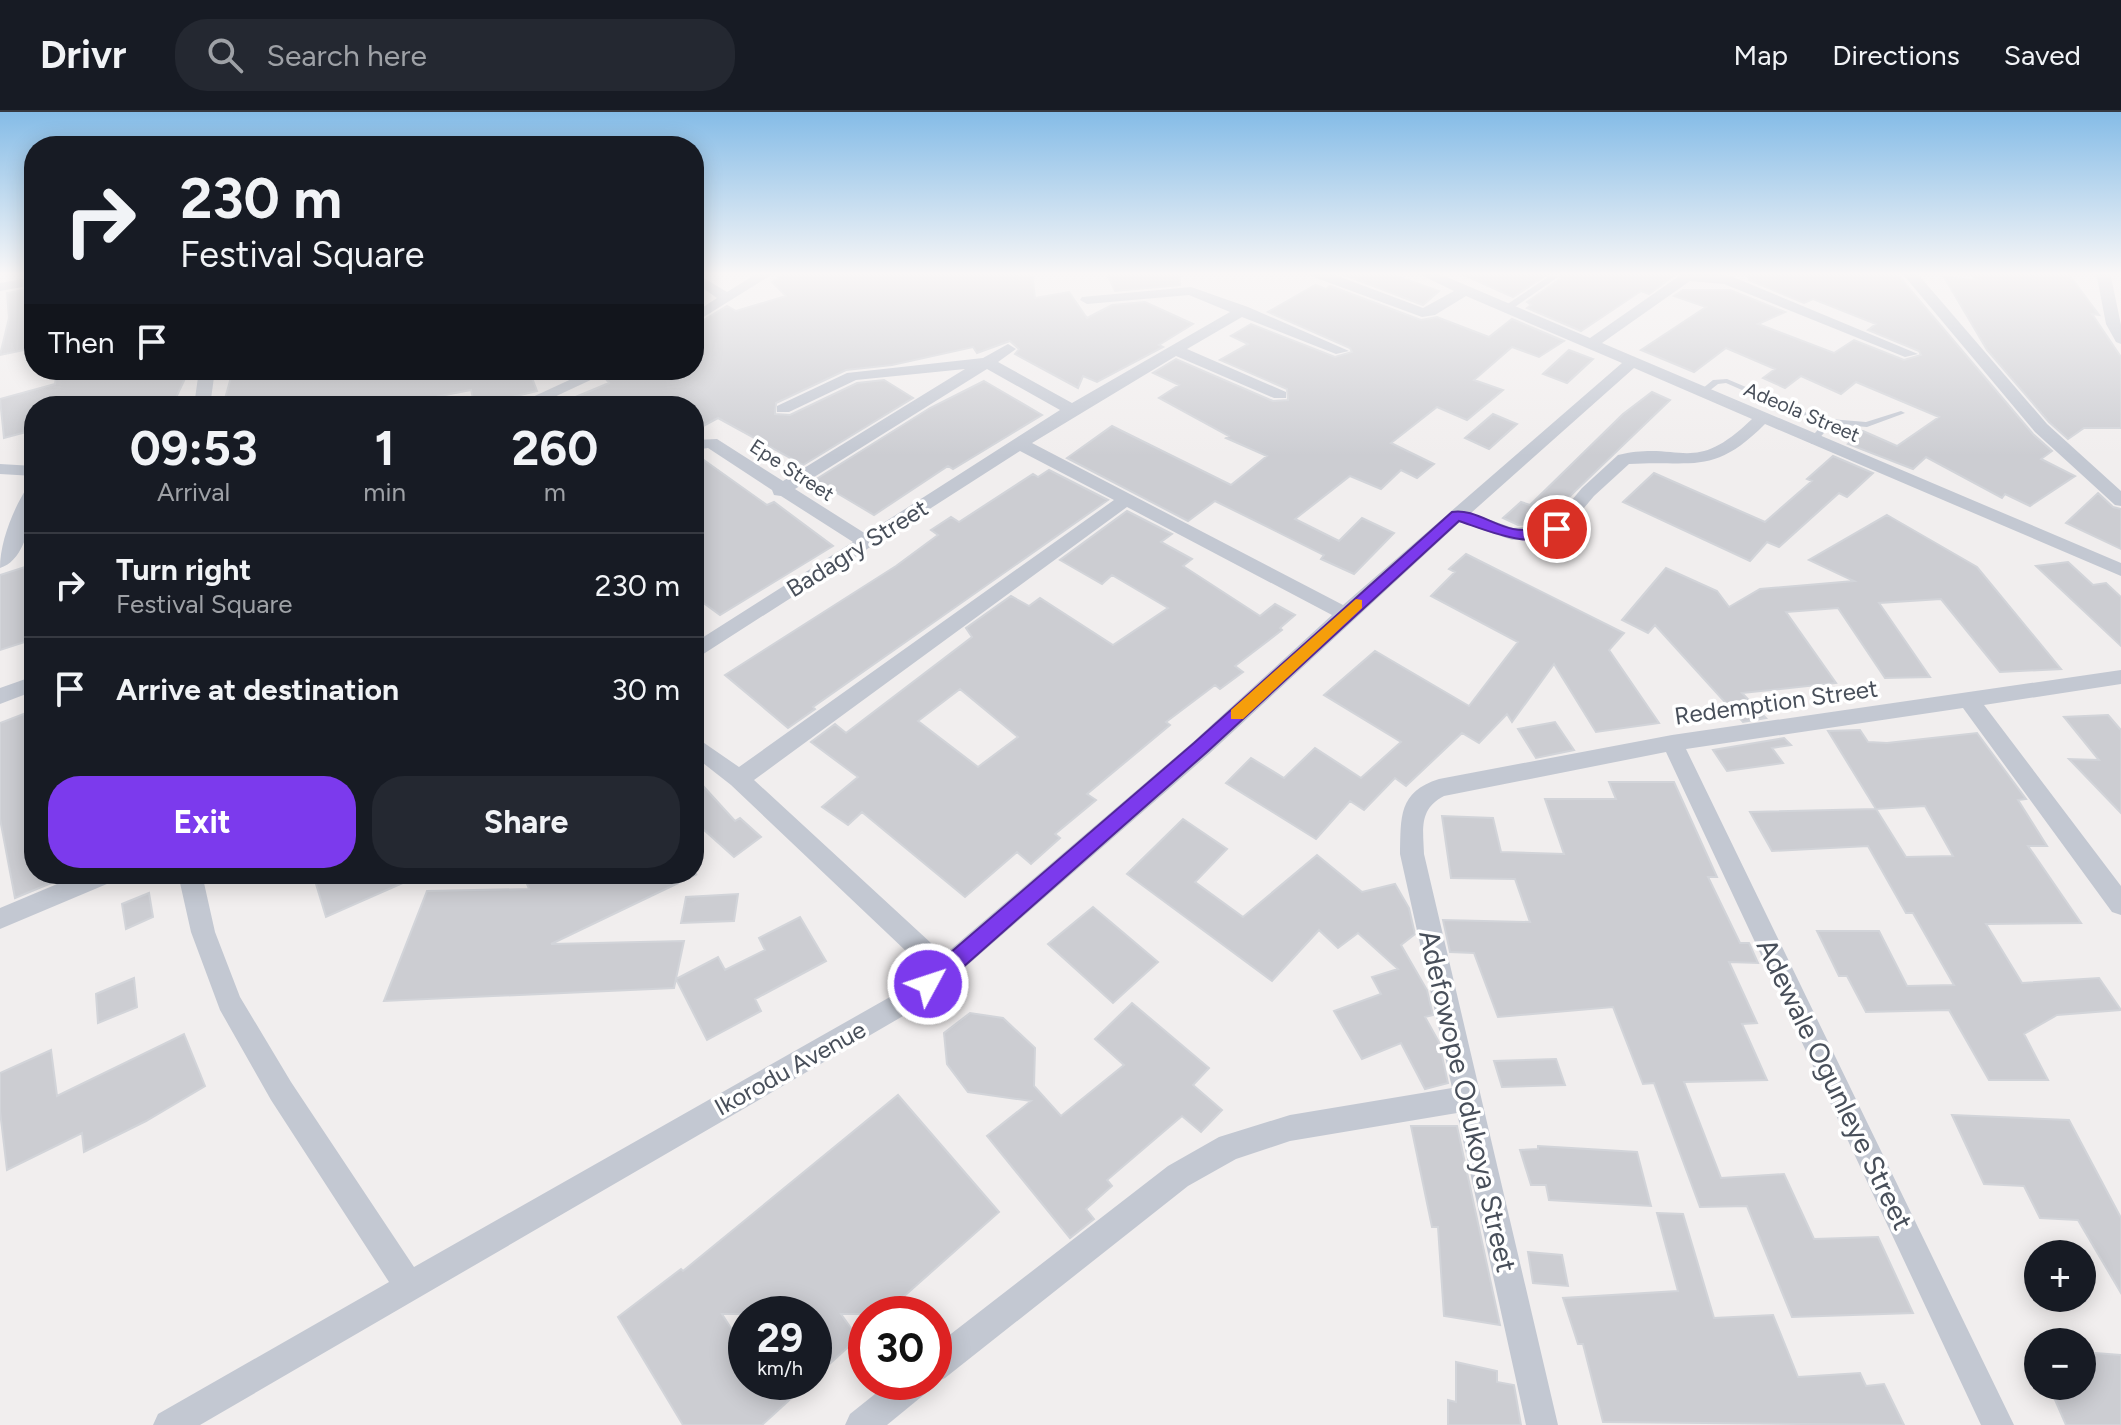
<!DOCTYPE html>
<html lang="en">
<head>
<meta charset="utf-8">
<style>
	body { margin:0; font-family:Figtree,sans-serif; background:#242831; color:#f1f3f6; height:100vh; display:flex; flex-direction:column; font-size:30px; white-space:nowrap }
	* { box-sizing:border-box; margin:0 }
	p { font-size:26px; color:#9ea1a6 }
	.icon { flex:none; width:44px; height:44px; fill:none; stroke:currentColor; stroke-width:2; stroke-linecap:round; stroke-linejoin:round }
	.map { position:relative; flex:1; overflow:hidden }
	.sheet { position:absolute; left:24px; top:284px; width:680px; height:488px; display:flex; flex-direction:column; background:#171b24; border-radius:32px; box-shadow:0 4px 20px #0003 }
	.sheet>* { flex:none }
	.banner { position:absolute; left:24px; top:24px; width:680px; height:244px; border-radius:32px; box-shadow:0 4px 20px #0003; background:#171b24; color:#f1f3f6; overflow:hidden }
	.controls { position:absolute; left:2024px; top:1128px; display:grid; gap:16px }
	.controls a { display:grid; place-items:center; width:72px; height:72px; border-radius:50%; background:#171b24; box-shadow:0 4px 20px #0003; font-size:40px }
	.speed { position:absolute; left:728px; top:1184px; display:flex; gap:16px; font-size:40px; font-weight:700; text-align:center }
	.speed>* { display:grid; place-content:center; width:104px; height:104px; border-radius:50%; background:#171b24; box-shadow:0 4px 20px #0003; line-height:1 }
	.speed small { font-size:20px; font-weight:400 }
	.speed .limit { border:12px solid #d22; background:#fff; color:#111 }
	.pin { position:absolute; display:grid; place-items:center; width:68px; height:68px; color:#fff; margin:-34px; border:4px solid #fff; border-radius:50%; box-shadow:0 2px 8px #0007 }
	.me { position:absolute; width:88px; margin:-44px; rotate:50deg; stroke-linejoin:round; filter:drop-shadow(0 0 6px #0008) }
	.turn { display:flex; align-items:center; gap:28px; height:168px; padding:0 24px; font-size:36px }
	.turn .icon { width:104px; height:104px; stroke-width:2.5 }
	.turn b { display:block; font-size:56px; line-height:68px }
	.then { display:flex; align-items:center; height:76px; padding:0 24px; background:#0003; gap:16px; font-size:30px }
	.eta { display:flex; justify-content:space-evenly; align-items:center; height:136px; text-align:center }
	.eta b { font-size:48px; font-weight:700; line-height:56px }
	.action { display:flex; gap:16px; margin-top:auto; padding:16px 24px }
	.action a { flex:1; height:92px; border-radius:32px; background:#7c3aed; color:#fff; font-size:32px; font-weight:700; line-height:92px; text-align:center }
	.action a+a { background:#242831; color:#f1f3f6 }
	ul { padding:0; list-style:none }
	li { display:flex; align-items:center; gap:24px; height:104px; padding:0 24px; border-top:2px solid #363941 }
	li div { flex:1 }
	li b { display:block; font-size:30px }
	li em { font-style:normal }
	header { display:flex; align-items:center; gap:48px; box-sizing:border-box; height:112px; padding:0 40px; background:#171b24; border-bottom:2px solid #363941 }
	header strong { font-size:38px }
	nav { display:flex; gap:44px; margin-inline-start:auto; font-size:28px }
	.search { width:560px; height:72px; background:#242831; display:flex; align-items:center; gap:20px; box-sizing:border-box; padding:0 28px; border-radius:32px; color:#9ea1a6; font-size:30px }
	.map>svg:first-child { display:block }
</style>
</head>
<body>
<header>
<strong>Drivr</strong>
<div class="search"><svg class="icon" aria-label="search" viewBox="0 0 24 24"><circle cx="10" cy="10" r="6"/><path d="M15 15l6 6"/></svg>Search here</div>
<nav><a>Map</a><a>Directions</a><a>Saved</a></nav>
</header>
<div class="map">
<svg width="2121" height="1313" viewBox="0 0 2121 1313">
	<rect width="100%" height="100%" fill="#f1eeee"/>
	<path fill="#cccdd2" stroke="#d2d4d9" stroke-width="2" fill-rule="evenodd" d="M788,160H1032L1035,186L1069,180L1087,206L1112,193L1145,190L1193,212L1159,233L1163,235L1097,270L1083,264L1078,276L1015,242L1019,237L1010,229L977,241L973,235L892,253L846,258L776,291L775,302L790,303L857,271L884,268L913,286L803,353L718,306L694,319V294H554L609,271L605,266L627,258H694V214L727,194L736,199L786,184L772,170Z
		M1106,160H1180V173L1115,179Z
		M1348,160H1385L1439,179L1423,193L1344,163Z
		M1457,160H1551L1513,185Z
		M1552,160H1679L1649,182L1641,179L1581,219L1527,196L1531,193L1527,190L1560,167L1561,163Z
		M1747,160L1897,162L2033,322L2052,339L2041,347L2075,364L2030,394L2005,382L2002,386L1926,345L1913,357L1848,332L1863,319L1897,334L1939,305L1856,270L1841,282L1801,264L1785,276L1763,266L1775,257L1726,236L1694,260L1641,238L1706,195L1674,184L1683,178H1730L1785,200L1758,212L1834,241L1854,228L1904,248L1921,243L1919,239L1868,218L1876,212L1813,187L1804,191L1749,168Z
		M1970,160H2067L2099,203L2092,202L2121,245V316H2084L2068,327L2049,310L1987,238L1944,165L1975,168Z
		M1315,173L1326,177L1330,174L1421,208L1437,205L1489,225L1512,207L1564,229L1539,245L1512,235L1474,268L1503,278L1467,308L1437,295L1391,331L1434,352L1417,366L1401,358L1381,377L1350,364L1295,407L1339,429L1362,406L1394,421L1354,462L1321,447L1324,443L1215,389L1188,409L1067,346L1112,314L1231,373L1267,344L1226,326L1229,324L1159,286L1179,273L1153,261L1176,247L1273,289L1288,288L1287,277L1220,248L1248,232L1231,224L1251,212L1335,245L1352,240L1350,236L1268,200Z
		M29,177L34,200V236L0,243L9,206L7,181Z
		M1569,238L1593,247L1567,271L1543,262Z
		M57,258H189L173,292L34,294V318L4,326L0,287L55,272Z
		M233,258H263L261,267L360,258H529L537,279L475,294L471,278L424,287L423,294H223Z
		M984,269L1042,303L953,357L948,354L874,403L815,368L930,296Z
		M1652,280L1670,288L1542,411L1518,413L1503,406L1521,390L1530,393L1623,302Z
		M1493,302L1517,312L1489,337L1465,326Z
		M694,341L767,393L774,390L833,434L720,503L694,484Z
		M1833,344L1873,361L1847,385L1839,381L1779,435L1767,430L1750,449L1623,390L1654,361L1765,410L1812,369L1807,367Z
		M1049,358L1108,388L813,595L815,597L788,616L725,563L896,454L938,423L931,418L951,405L959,410L1033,362L1038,365Z
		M2098,381L2113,395L2121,397V437L2066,411Z
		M1127,399L1172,422L1161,430L1192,447L1183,454L1260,504L1275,492L1295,503L1280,516L1282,518L1235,554L1243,560L1220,577L1215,573L1166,610L1170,613L1087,682L1096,688L1055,722L1060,726L1031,752L1017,740L965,785L862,700L848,713L822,695L858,665L811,630L835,612L846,621L972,525L966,516L1011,484L1029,494L1040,486L1113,533L1168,496L1112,463L1102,472L1060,448ZM960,577L1018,625L978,655L918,609Z
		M1887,403L1977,455L2061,557L2000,560L1941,487L1879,491L1930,565L1885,566L1838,496L1786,500L1836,571L1742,581L1766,606L1743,610L1655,513L1648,521L1622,508L1666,456L1717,479L1729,495L1760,477L1854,469L1809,448Z
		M1466,442L1624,521L1609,538L1659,611L1596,620L1554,552L1512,610L1507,602L1479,631L1462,621L1406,674L1395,666L1364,698L1350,689L1316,727L1226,671L1251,646L1284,666L1315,636L1361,666L1401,630L1324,583L1375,539L1469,594L1518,530L1431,484L1455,460L1449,457Z
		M2068,450L2093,473L2106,471L2121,485V534L2036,454Z
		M34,452V527L0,538V463Z
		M34,598V762H73L15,786L0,707V611Z
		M2108,603L2121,618V701L2069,647L2099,648L2064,605Z
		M1555,610L1574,638L1536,646L1518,617Z
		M1860,618L1868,630L1887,631L1977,621L2026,687L2018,688L2047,734H2028L2081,811L1986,812L2022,871L2099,866L2121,898L2057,903L2024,922L2048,968H1989L1949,898L1866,900L1847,864H1839L1817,819H1879L1907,874L1954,873L1913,801H1906L1868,734L1772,739L1750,700L1876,697L1906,745L1953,744L1925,694L1876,697L1828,619Z
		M1784,626L1791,633L1772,636L1783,651L1727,659L1713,638Z
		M694,664L735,709L740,706L761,725L734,745L694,709Z
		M1609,670H1674L1717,765H1708L1740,831H1749L1758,851L1729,850L1757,911L1742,912L1767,968L1684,970L1721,1066L1784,1062L1814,1127L1878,1125L1913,1201L1792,1205L1747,1094L1700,1095L1654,971L1643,972L1613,895L1498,905L1474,841L1450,840L1443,808L1530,810L1515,767L1451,766L1442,704L1493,706L1501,740L1564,742L1545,687H1616Z
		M1183,707L1227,737L1195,770L1243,805L1317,743L1362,780L1395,772L1409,796L1415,822L1401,833L1427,878L1433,903L1425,905L1439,930L1448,971L1425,977L1401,931L1362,947L1334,899L1381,882L1372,865L1398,857L1358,821L1338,836L1319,818L1272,869L1127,762Z
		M313,762H423L326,805Z
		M523,762H697L551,832L684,829L674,876L384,889L427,779L529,777Z
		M149,781L153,805L126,817L122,792Z
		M738,782L734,809L681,811L686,785Z
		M1093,795L1158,850L1113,891L1048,832Z
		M800,805L826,849L755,887L761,899L707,928L676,867L718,845L725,858L765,838L759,826Z
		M134,866L137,895L98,911L96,882Z
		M1132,891L1209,956L1193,973L1222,998L1201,1020L1182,1004L1107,1068L1112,1074L1086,1097L1094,1107L1070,1126L987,1024L1031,989L968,980L947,952L944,921L970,901L1003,906L1035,936L1034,974L1061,1004L1124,953L1095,927Z
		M184,922L205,974L146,1009L84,1040L82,1021L7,1058L0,999V961L51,938L57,984Z
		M1556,947L1565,973L1502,975L1494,949Z
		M898,983L999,1100L884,1202H841L858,1226L814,1266V1202H722L746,1240V1270H809L762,1313H683L618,1205L681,1157L683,1159Z
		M1952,1003L2069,1008L2121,1106V1181L2078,1108L2040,1106L2024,1074L1984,1072Z
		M1411,1014H1457L1500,1213L1444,1204L1438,1115H1432Z
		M1538,1034L1637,1040L1651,1094L1549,1088L1546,1073H1531L1520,1038L1538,1037Z
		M1657,1101L1683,1102L1714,1206L1773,1203L1798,1265L1860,1261L1866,1274L1884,1272L1904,1313L1603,1310L1583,1232H1578L1563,1186L1678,1179Z
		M1528,1140L1562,1143L1568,1174L1533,1171Z
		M2082,1240L2121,1243V1313H2066L2049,1274H2082Z
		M1456,1250L1497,1259V1270L1514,1273L1521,1313H1448V1288L1456,1290Z"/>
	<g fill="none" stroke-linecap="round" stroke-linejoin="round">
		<path fill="#c3c8d2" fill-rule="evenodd" d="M1551,163L1558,165L1509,199H1503V195Z
			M1727,267L1826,309L1830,307L1866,310L1901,299L1905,301L1867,315L1832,312L1815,331L1812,332L1808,329L1822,313L1726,271L1718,272L1704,283L1697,281L1713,268Z"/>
		<path fill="#c3c8d2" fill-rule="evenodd" d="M694,160L727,180L759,160H776L694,211V201L717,186L694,170Z
			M1309,160H1327L1423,196L1454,179L1415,160H1435L1590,226L1682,162L1710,160L1733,165L1918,242L1905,245L1724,172L1690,169L1602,231L2121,451V464L1765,312C1713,364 1694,348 1629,352L1594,384L1563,421L1536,428H1512L1460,410L1209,642L922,893L200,1313H153L158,1302L389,1170L271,988L220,898L191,820L178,762H202L215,820L240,885L291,970L414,1155L904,877L926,858L731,673L694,644V624L739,655L1114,388L1020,339L694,548V531L853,430L781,384L774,383L772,378L708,336L694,338V328L717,327L783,369L965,257L856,268L789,300H777V294L847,261L983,246L1008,232L1016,237L998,250L1072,291L1230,200L1189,183L1087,192L1080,188L1082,185L1191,175L1248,195L1349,239L1336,242L1242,205L1187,237L1286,280V286H1274L1176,244L1032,331L1343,493L1622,251L1466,184L1435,203L1422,205L1311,164ZM1634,256L1752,307C1692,365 1682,328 1618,343L1582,376L1551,413L1513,416L1471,401ZM987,257L1060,298L866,422L795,377ZM1127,395L1332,503L1193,630L944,843L754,668Z
			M1901,160H1916L2047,312L2121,379V394L2115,393L2035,320Z
			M2096,160H2110L2121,213V232L2116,230L2106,212Z
			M34,165V173L0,179V171Z
			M199,258H215L210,294H194Z
			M591,258H612L535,294H513Z
			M0,352L34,354V364L0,362Z
			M34,373C34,397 28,448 0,456C0,430 13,397 28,374Z
			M2121,558V572L1984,593L2121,774V803L2112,800L1963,596L1686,637L2014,1313H1981L1666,640L1444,684C1419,697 1423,716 1424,742L1558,1313H1526L1457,1001L1290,1029L1236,1047L1188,1074L945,1266L934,1271L932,1270L934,1235L1168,1054L1219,1025L1290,1003L1452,976L1400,742C1401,705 1398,680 1439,667L1672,623Z
			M34,564V579L0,592V576Z
			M81,762H118L114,769L0,817V796Z
			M890,1270H931L926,1281L887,1313H845L850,1302Z"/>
	</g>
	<linearGradient id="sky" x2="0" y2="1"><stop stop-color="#85bce7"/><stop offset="0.47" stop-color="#f9f7f7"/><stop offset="1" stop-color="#f9f7f7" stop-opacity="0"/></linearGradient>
	<rect width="2121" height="344" fill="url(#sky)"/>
	<path fill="#7c3aed" stroke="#51269a" stroke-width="2" d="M1452,400C1471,396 1493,413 1513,417C1528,420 1542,416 1557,412L1564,417C1536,441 1489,419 1459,409L1207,640L936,879H921L918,872L921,866L1194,631Z"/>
	<path fill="#f59e0b" d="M1356,487L1362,488V496L1243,607H1231V598Z"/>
	<g text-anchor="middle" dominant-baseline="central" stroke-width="7" stroke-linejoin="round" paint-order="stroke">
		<g font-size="20" fill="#484f5a" stroke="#fff">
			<text transform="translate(1802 300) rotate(23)">Adeola Street</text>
			<text transform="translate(792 358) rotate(33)">Epe Street</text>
		</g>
		<g font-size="24" fill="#484f5a" stroke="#fff">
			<text transform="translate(857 436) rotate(-32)">Badagry Street</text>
			<text transform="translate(1776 590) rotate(-8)">Redemption Street</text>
			<text transform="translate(790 956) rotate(-29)">Ikorodu Avenue</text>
		</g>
		<g font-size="28" fill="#484f5a" stroke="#fff">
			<text transform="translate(1835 972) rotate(64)">Adewale Ogunleye Street</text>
			<text transform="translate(1468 989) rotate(77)">Adefowope Odukoya Street</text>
		</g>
	</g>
</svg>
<div class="controls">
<a>+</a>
<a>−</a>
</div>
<div class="speed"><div>29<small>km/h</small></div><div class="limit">30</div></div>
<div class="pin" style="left:1557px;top:417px;background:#d93025"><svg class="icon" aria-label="arrive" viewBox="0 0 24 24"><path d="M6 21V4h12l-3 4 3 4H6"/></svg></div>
<svg class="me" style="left:928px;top:872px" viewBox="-20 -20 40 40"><circle r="17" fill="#7c3aed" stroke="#fff" stroke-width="3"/><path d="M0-11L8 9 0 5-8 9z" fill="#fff"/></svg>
<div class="banner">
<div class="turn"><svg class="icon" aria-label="right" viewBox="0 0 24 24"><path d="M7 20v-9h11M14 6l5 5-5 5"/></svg><div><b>230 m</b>Festival Square</div></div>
<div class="then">Then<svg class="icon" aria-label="arrive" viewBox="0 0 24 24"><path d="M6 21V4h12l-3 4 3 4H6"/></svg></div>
</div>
<section class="sheet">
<div class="eta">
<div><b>09:53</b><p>Arrival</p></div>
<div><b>1</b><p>min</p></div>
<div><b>260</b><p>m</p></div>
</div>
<ul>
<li><svg class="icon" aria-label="right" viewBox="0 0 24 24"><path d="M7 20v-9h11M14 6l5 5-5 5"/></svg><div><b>Turn right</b><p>Festival Square</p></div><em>230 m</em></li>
<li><svg class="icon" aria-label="arrive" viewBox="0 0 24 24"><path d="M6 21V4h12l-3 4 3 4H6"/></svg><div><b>Arrive at destination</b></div><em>30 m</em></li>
</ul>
<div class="action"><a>Exit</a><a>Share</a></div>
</section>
</div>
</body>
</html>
